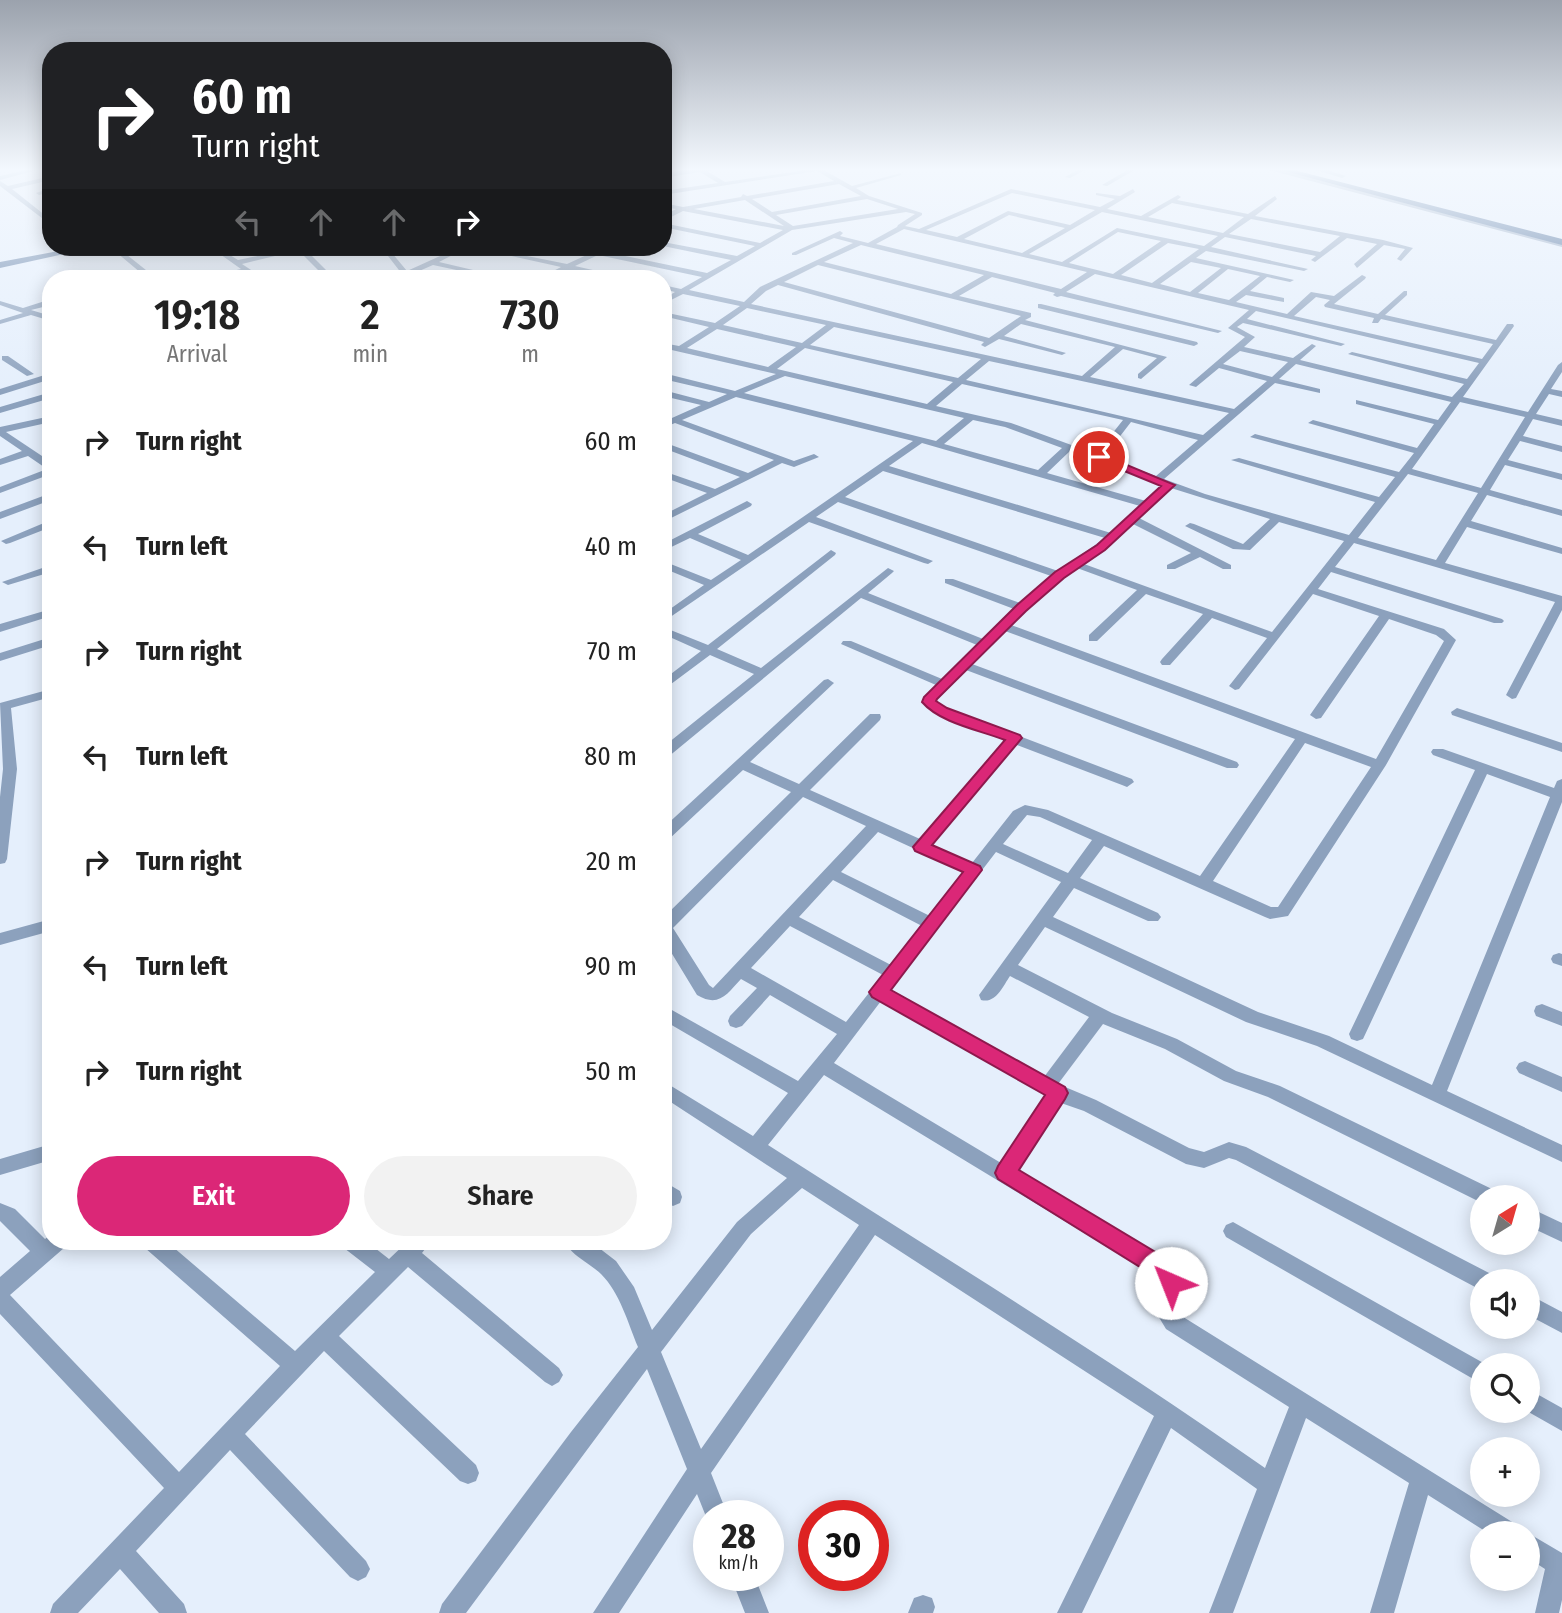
<!DOCTYPE html>
<html lang="en">
<head>
<meta charset="utf-8">
<style>
	body { margin:0; font-family:"Fira Sans Condensed",sans-serif; background:#f2f2f2; color:#222; height:100vh; display:flex; flex-direction:column; font-size:26px; white-space:nowrap }
	* { box-sizing:border-box; margin:0 }
	p { font-size:23px; color:#767676 }
	.icon { flex:none; width:38px; height:38px; fill:none; stroke:currentColor; stroke-width:2; stroke-linecap:round; stroke-linejoin:round }
	.map { position:relative; flex:1; overflow:hidden }
	.drawer { position:absolute; left:42px; top:270px; width:630px; height:980px; display:flex; flex-direction:column; background:#fff; border-radius:28px; box-shadow:0 4px 18px #0003 }
	.drawer>* { flex:none }
	.guide { position:absolute; left:42px; top:42px; width:630px; height:214px; border-radius:28px; box-shadow:0 4px 18px #0003; background:#202124; color:#fff; overflow:hidden }
	.needle { width:46px; rotate:37deg }
	.buttons { position:absolute; left:1470px; top:1185px; display:grid; gap:14px }
	.buttons a { display:grid; place-items:center; width:70px; height:70px; border-radius:50%; background:#fff; box-shadow:0 4px 18px #0003; font-size:35px }
	.speed { position:absolute; left:693px; top:1500px; display:flex; gap:14px; font-size:35px; font-weight:700; text-align:center }
	.speed>* { display:grid; place-content:center; width:91px; height:91px; border-radius:50%; background:#fff; box-shadow:0 4px 18px #0003; line-height:1 }
	.speed small { font-size:18px; font-weight:400 }
	.speed .limit { border:10px solid #d22; background:#fff; color:#111 }
	.pin { position:absolute; display:grid; place-items:center; width:60px; height:60px; color:#fff; margin:-30px; border:4px solid #fff; border-radius:50%; box-shadow:0 2px 7px #0007 }
	.me { position:absolute; width:77px; margin:-38px; rotate:316deg; stroke-linejoin:round; filter:drop-shadow(0 0 5px #0008) }
	.turn { display:flex; align-items:center; gap:24px; height:147px; padding:0 35px; font-size:32px }
	.turn .icon { width:91px; height:91px; stroke-width:2.5 }
	.turn b { display:block; font-size:49px; line-height:60px }
	.lanes { display:flex; align-items:center; height:66px; padding:0 35px; background:#0003; justify-content:center; gap:35px; direction:ltr }
	.lanes .off { opacity:.35 }
	.eta { display:flex; justify-content:space-evenly; align-items:center; height:119px; text-align:center }
	.eta b { font-size:42px; font-weight:600; line-height:49px }
	.action { display:flex; gap:14px; margin-top:auto; padding:14px 35px }
	.action a { flex:1; height:80px; border-radius:42px; background:#db2777; color:#fff; font-size:28px; font-weight:600; line-height:80px; text-align:center }
	.action a+a { background:#f2f2f2; color:#222 }
	ul { padding:0; list-style:none }
	li { display:flex; align-items:center; gap:21px; height:105px; padding:0 35px }
	li div { flex:1 }
	li b { display:block; font-size:26px }
	li em { font-style:normal }
	.map>svg:first-child { display:block }
</style>
</head>
<body>
<div class="map">
<svg width="1562" height="1613" viewBox="0 0 1562 1613">
	<rect width="100%" height="100%" fill="#e5effc"/>
	<g fill="none" stroke-linecap="round" stroke-linejoin="round">
		<path fill="#8ca1bd" fill-rule="evenodd" d="M35,168H45L0,180V176Z
			M694,168H719L707,171L725,182L820,168L852,186L901,173V175L856,188L869,196L922,213V215L905,226L919,229L1011,189L1100,207L1115,199L1096,195V193L1120,196L1133,189L1135,192L1107,209L1141,216L1178,195L1181,197L1177,200L1248,214L1275,196L1277,199L1255,216L1383,240L1413,248L1401,261L1397,259L1405,249L1384,245L1357,268L1354,264L1377,244L1347,238L1315,262L1311,260L1316,256L1225,237L1211,247L1308,269L1304,271L1206,251L1196,258L1294,280L1290,282L1267,277L1250,291L1284,298V302L1246,295L1236,302L1287,314L1311,292L1334,296L1362,275L1366,277L1365,279L1334,304L1378,314L1404,291H1407V295L1385,315L1496,340L1507,324H1513L1514,326L1463,397L1528,412L1558,365L1562,362V372L1551,389L1562,391V397L1549,394L1536,414L1562,420V426L1533,419L1523,436L1562,446V452L1520,441L1508,460L1562,474V480L1505,465L1490,490L1562,510V516L1487,495L1471,521L1562,548V554L1467,527L1445,563L1562,596V610L1516,698L1512,699L1506,695L1555,602L1354,543L1335,567L1502,619L1504,621L1502,623H1494L1331,572L1318,589L1444,629L1456,640L1386,765L1288,916L1270,919L1265,917L1104,846L1080,878L1158,913L1161,917L1158,921H1148L1074,888L1053,917L1258,1012L1329,1036L1432,1085L1550,797L1487,774L1363,1039L1357,1041L1351,1039L1349,1034L1475,770L1433,755L1431,752L1433,749H1443L1554,788L1557,781L1562,779V802L1447,1091L1562,1145V1162L1317,1046L1246,1022L1045,927L1018,965L1112,1013L1177,1039L1236,1071L1280,1086L1496,1191L1498,1197H1482V1203L1268,1097L1224,1081L1165,1049L1103,1024L1058,1084L1096,1100L1189,1148L1204,1152L1229,1142L1246,1147L1491,1274L1494,1281H1482V1290L1477,1288L1236,1160L1229,1158L1204,1168L1186,1164L1084,1111L1061,1103L1016,1172L1171,1263L1181,1283L1175,1307L1180,1315L1517,1525L1521,1533H1488L1428,1495L1394,1613H1370L1409,1483L1306,1418L1233,1613H1209L1257,1489L1171,1428L1082,1613H1057L1154,1416L875,1235L711,1473L728,1516H709V1524L697,1494L619,1613H593L687,1469L647,1369L466,1613H439L442,1604L571,1432L638,1347C628,1323 620,1293 601,1274C590,1263 571,1256 565,1241H590L616,1261L634,1287L652,1330L737,1222L787,1178L663,1097V1081L753,1136L788,1093L663,1020V1005L798,1081L837,1034L770,995L742,1026L736,1028L730,1026L728,1021L730,1016L757,988L741,979C727,994 719,1008 697,995L663,939V918L791,792L743,770L668,840L663,841V828L824,680L828,679L834,683L750,762L799,784L870,714H880L881,717L880,720L810,790L920,839L1006,740C981,731 940,721 923,702L936,685L841,644L843,641H851L942,679L977,645L861,598L668,757L663,758V747L754,674L710,655L663,690V680L701,651L663,634V627L708,645L831,550L836,553L835,555L717,649L761,668L888,568L894,571L892,573L868,593L983,639L1014,609L945,583V579H953L1020,603L1051,576L838,502L816,517L933,561L928,564L924,563L809,522L663,622V614L704,585L663,568V561L711,580L741,560L690,538L663,551V544L747,501L752,504L751,506L698,534L748,555L913,441L736,397L682,420L794,461L814,454L819,457L794,467L782,463L663,522V515L707,493L663,477V471L715,489L740,477L663,448V442L748,473L774,460L675,423L663,428V422L701,405L663,396V390L709,402L727,394L663,379V373L735,391L776,374L663,348V343L679,346L709,327L663,316V312L715,323L740,306L683,294L663,304V299L675,292L663,289V285L681,289L702,277L598,255L575,266L628,278C608,278 591,271 572,270C562,269 552,278 540,278L561,267L470,247H482L567,264L591,253L570,247H582L707,273L731,260L663,246V242L737,256L755,246L663,227V223L760,243L783,230L683,211L663,221V216L676,209L663,207V203L683,207L741,197L743,194L747,196L834,181L817,171L663,195V191L718,183L700,172L663,178V174ZM839,184L861,196L772,212L752,199ZM1012,193L1095,210L1070,225L1008,211L957,237L926,230ZM867,199L898,209L793,226L776,215ZM745,200L784,226L694,209ZM1172,203L1244,217L1223,233L1148,217ZM906,212L915,214L898,225L897,227L868,243L840,236L843,233L840,231L792,253V255H796L834,238L853,243L760,287L744,302L689,290L792,230ZM1102,212L1218,236L1204,246L1117,228L1062,262L1029,254ZM1009,215L1065,228L1022,253L964,239ZM1251,219L1340,236L1320,252L1229,234ZM904,229L1087,272L1061,289L876,244ZM1118,232L1161,241L1113,274L1069,263ZM1168,243L1199,249L1152,283L1121,275ZM861,245L869,247L984,275L951,294L824,262ZM1191,262L1221,268L1190,292L1160,284ZM818,265L1021,316L989,338L784,282ZM1228,269L1260,276L1229,300L1198,293ZM1095,274L1249,310L1228,328L1245,337L1189,385L1196,387L1219,368L1267,381L1234,409L1090,377L1123,349L1157,358L1138,374V378L1141,379L1167,357L1025,320L1031,317V313L959,296L992,277L1055,293L1053,295L1057,297L1061,296L1218,333L1222,331L1066,292ZM778,285L984,342L981,345L985,347L999,339L1062,355L1066,353L1004,336L1021,324L1115,347L1082,376L751,304L766,291ZM1316,297L1330,300L1324,305L1325,307L1374,318L1372,323H1378L1381,319L1493,344L1482,359L1294,316ZM747,308L826,325L802,343L723,325ZM1256,311L1479,363L1467,379L1352,352L1348,354L1464,384L1452,397L1300,360L1316,346L1312,344L1293,358L1244,347L1255,337L1237,327L1243,323L1341,346L1345,344L1247,319ZM834,327L981,359L958,378L810,345ZM717,329L796,347L768,367L687,348ZM805,348L953,382L927,404L777,369ZM1240,351L1288,362L1272,377L1223,364ZM989,361L1229,413L1203,435L966,380ZM1296,364L1451,402L1438,420L1356,400V404L1434,424L1417,448L1313,420L1308,423L1414,453L1399,472L1255,434L1250,437L1395,477L1379,497L1239,458L1231,460L1375,502L1349,535L1205,494L1164,479L1275,383L1320,393V389L1279,379ZM785,376L964,418L936,441L744,393ZM962,384L1123,420L1096,454L1011,423L936,406ZM1460,402L1525,417L1481,488L1412,469ZM973,420L1005,427L1062,448L1038,470L944,444ZM1131,422L1198,440L1156,476L1104,457ZM922,443L1140,506L1111,533L889,466ZM1070,451L1154,482L1163,485L1146,501L1047,473ZM883,471L1105,538L1058,571L845,497ZM1408,474L1478,493L1436,560L1358,538ZM1171,488L1270,519L1243,544L1194,524L1190,523L1185,526L1233,549L1250,550L1279,522L1344,541L1272,632L1084,564L1105,550L1133,524L1191,553L1167,565V569H1175L1200,557L1223,569H1231V565L1139,518ZM1077,568L1137,590L1089,635V641H1097L1146,594L1203,614L1162,659L1160,662L1162,665H1170L1212,618L1267,638L1229,686L1235,690L1239,689L1313,594L1379,616L1310,715L1316,719L1321,718L1389,619L1436,635L1444,641L1376,759L1011,625L1063,577ZM1005,631L1295,739L1200,876L1048,810L1025,805L1013,811L972,863L931,845L1017,745L1122,785L1127,787L1134,782L1132,779L946,708L936,701L966,670L1227,768H1237L1239,765L1237,762L972,664ZM1305,743L1371,767L1278,907H1271L1213,881ZM803,797L866,826L713,988L709,985L673,928ZM1027,815L1040,817L1092,840L1068,873L1003,844ZM878,832L965,872L930,916L841,872ZM996,852L1061,882L979,995L981,1000C996,1004 1003,986 1010,976L1089,1017L1044,1077L890,990ZM833,880L922,926L891,965L799,917ZM790,926L883,975L846,1022L751,968ZM881,1001L1047,1096L1001,1163L834,1063ZM824,1075L1157,1277L1161,1284L1154,1309L1166,1329L1289,1407L1265,1468C1103,1354 933,1251 768,1145ZM802,1188L859,1225L701,1449L661,1352L751,1234Z
			M1082,168H1089L1070,178L1065,177Z
			M1131,168H1138L1107,186L1102,185Z
			M51,176V180L12,189L51,220V225L0,186V181L8,186Z
			M51,188V192L39,195L36,193Z
			M110,247H117L156,278H148L145,276L125,278L141,273Z
			M210,247H217L238,260L301,247L304,249L242,264L263,278H254L246,272L216,278H202L241,269Z
			M326,247H339L310,254L334,278H326L301,253Z
			M381,247H387L407,271L460,247H468L439,262L507,278H494L433,265L410,275V278H402V274Z
			M48,300H51V305L31,310L51,316V321L31,315L0,324V320L23,313L0,305V301L23,308Z
			M1041,304L1197,342L1198,344L1194,346L1038,308V304Z
			M48,333H51V340L44,336Z
			M2,356H8L34,374L27,376L2,360Z
			M51,373V379L0,395V389Z
			M51,392V398L0,413V407Z
			M51,416V422L6,432L51,462V474L0,493V487L47,469L28,456L0,465V459L22,451L0,436V427Z
			M51,493V500L0,519V512Z
			M51,520V527L10,543L6,544L1,541Z
			M51,565V572L8,585L2,582Z
			M51,609V616L0,632V624Z
			M51,637V645L0,661V653Z
			M51,689V697L11,708L17,769L7,859L5,863L0,864V797L3,769L0,703Z
			M1457,708L1562,743V752L1452,715L1451,712Z
			M51,919V931L0,945V933Z
			M1559,953L1562,954V966L1553,963L1551,959L1553,955Z
			M1542,1004L1562,1012V1026L1536,1016L1534,1011L1536,1006Z
			M1525,1061L1562,1077V1092L1519,1073L1516,1068L1519,1063Z
			M51,1144V1160L0,1175V1159Z
			M663,1181L680,1191L682,1197L680,1203L673,1206L663,1201Z
			M0,1203L15,1209L45,1239L51,1234V1241H67L64,1248L10,1295L179,1472L280,1366L145,1248L142,1241H166L295,1351L375,1272L344,1248L341,1241H366L389,1259L408,1241H431L422,1253L559,1368L563,1375L559,1382L552,1386L545,1382L408,1267L339,1336L476,1465L479,1473L476,1481L468,1484L460,1481L324,1351L245,1434L366,1561L370,1569L366,1577L358,1581L350,1577L230,1450L136,1551L184,1604L187,1613H159L120,1569L78,1613H50L53,1604L164,1488L0,1314V1277L30,1251L0,1221Z
			M1528,1207L1562,1223V1242L1528,1226Z
			M1233,1222L1487,1365H1482V1384L1226,1237L1223,1231L1226,1225Z
			M1528,1294L1562,1312V1333L1528,1315Z
			M1528,1389L1562,1408V1431L1525,1410H1528Z
			M1528,1533L1562,1553V1600L1559,1613H1535L1545,1569L1528,1558Z
			M730,1575H754L769,1613H745Z
			M923,1595L932,1598L935,1607L933,1613H908L914,1598Z"/>
		<path fill="#8ca1bd" fill-rule="evenodd" d="M1261,168H1273L1562,241V247Z
			M1309,168H1321L1346,176L1342,178Z"/>
		<path fill="#5d7ba3" fill-rule="evenodd" d="M80,247H96L0,268V262Z"/>
		<path fill="#2c5488" fill-rule="evenodd" d="M1273,168H1286L1562,239V245Z"/>
	</g>
	<linearGradient id="sky" x2="0" y2="1"><stop stop-color="#9ba2ad"/><stop offset="0.43" stop-color="#f3f8fe"/><stop offset="1" stop-color="#f3f8fe" stop-opacity="0"/></linearGradient>
	<rect width="1562" height="394" fill="url(#sky)"/>
	<path fill="#db2777" stroke="#8e194d" stroke-width="2" d="M1095,455H1103L1175,485L1105,550L1064,578L1026,611L937,699L936,701L947,708L1020,735L1022,738L932,845L980,866L982,870L891,990L1065,1087L1068,1093L1065,1099L1019,1170L1172,1262L1182,1283L1179,1291L1171,1294L1163,1291L1156,1277L998,1179L995,1173L998,1166L1045,1095L872,997L869,992L963,872L915,851L913,847L1005,740C979,730 940,723 922,702L924,697L1017,605L1055,572L1097,545L1161,486L1095,459Z"/>
</svg>
<div class="buttons">
<a><svg class="needle" viewBox="-14 -14 28 28"><path d="M0-13l5 13h-10z" fill="#e53935"/><path d="M0 13l5-13h-10z" fill="#767676"/></svg></a>
<a><svg class="icon" aria-label="sound" viewBox="0 0 24 24"><path d="M4 9h4l5-4v14l-5-4H4zM17 9q2 3 0 6"/></svg></a>
<a><svg class="icon" aria-label="search" viewBox="0 0 24 24"><circle cx="10" cy="10" r="6"/><path d="M15 15l6 6"/></svg></a>
<a>+</a>
<a>−</a>
</div>
<div class="speed"><div>28<small>km/h</small></div><div class="limit">30</div></div>
<div class="pin" style="left:1099px;top:457px;background:#d93025"><svg class="icon" aria-label="arrive" viewBox="0 0 24 24"><path d="M6 21V4h12l-3 4 3 4H6"/></svg></div>
<svg class="me" style="left:1171px;top:1283px" viewBox="-20 -20 40 40"><circle r="19" fill="#fff"/><path d="M0-13L10 11 0 6-10 11z" fill="#db2777"/></svg>
<div class="guide">
<div class="turn"><svg class="icon" aria-label="right" viewBox="0 0 24 24"><path d="M7 20v-9h11M14 6l5 5-5 5"/></svg><div><b>60 m</b>Turn right</div></div>
<div class="lanes"><svg class="icon off" aria-label="left" viewBox="0 0 24 24"><path d="M17 20v-9H6M10 6l-5 5 5 5"/></svg><svg class="icon off" aria-label="ahead" viewBox="0 0 24 24"><path d="M12 20V5M6 11l6-6 6 6"/></svg><svg class="icon off" aria-label="ahead" viewBox="0 0 24 24"><path d="M12 20V5M6 11l6-6 6 6"/></svg><svg class="icon" aria-label="right" viewBox="0 0 24 24"><path d="M7 20v-9h11M14 6l5 5-5 5"/></svg></div>
</div>
<section class="drawer">
<div class="eta">
<div><b>19:18</b><p>Arrival</p></div>
<div><b>2</b><p>min</p></div>
<div><b>730</b><p>m</p></div>
</div>
<ul>
<li><svg class="icon" aria-label="right" viewBox="0 0 24 24"><path d="M7 20v-9h11M14 6l5 5-5 5"/></svg><div><b>Turn right</b></div><em>60 m</em></li>
<li><svg class="icon" aria-label="left" viewBox="0 0 24 24"><path d="M17 20v-9H6M10 6l-5 5 5 5"/></svg><div><b>Turn left</b></div><em>40 m</em></li>
<li><svg class="icon" aria-label="right" viewBox="0 0 24 24"><path d="M7 20v-9h11M14 6l5 5-5 5"/></svg><div><b>Turn right</b></div><em>70 m</em></li>
<li><svg class="icon" aria-label="left" viewBox="0 0 24 24"><path d="M17 20v-9H6M10 6l-5 5 5 5"/></svg><div><b>Turn left</b></div><em>80 m</em></li>
<li><svg class="icon" aria-label="right" viewBox="0 0 24 24"><path d="M7 20v-9h11M14 6l5 5-5 5"/></svg><div><b>Turn right</b></div><em>20 m</em></li>
<li><svg class="icon" aria-label="left" viewBox="0 0 24 24"><path d="M17 20v-9H6M10 6l-5 5 5 5"/></svg><div><b>Turn left</b></div><em>90 m</em></li>
<li><svg class="icon" aria-label="right" viewBox="0 0 24 24"><path d="M7 20v-9h11M14 6l5 5-5 5"/></svg><div><b>Turn right</b></div><em>50 m</em></li>
</ul>
<div class="action"><a>Exit</a><a>Share</a></div>
</section>
</div>
</body>
</html>
